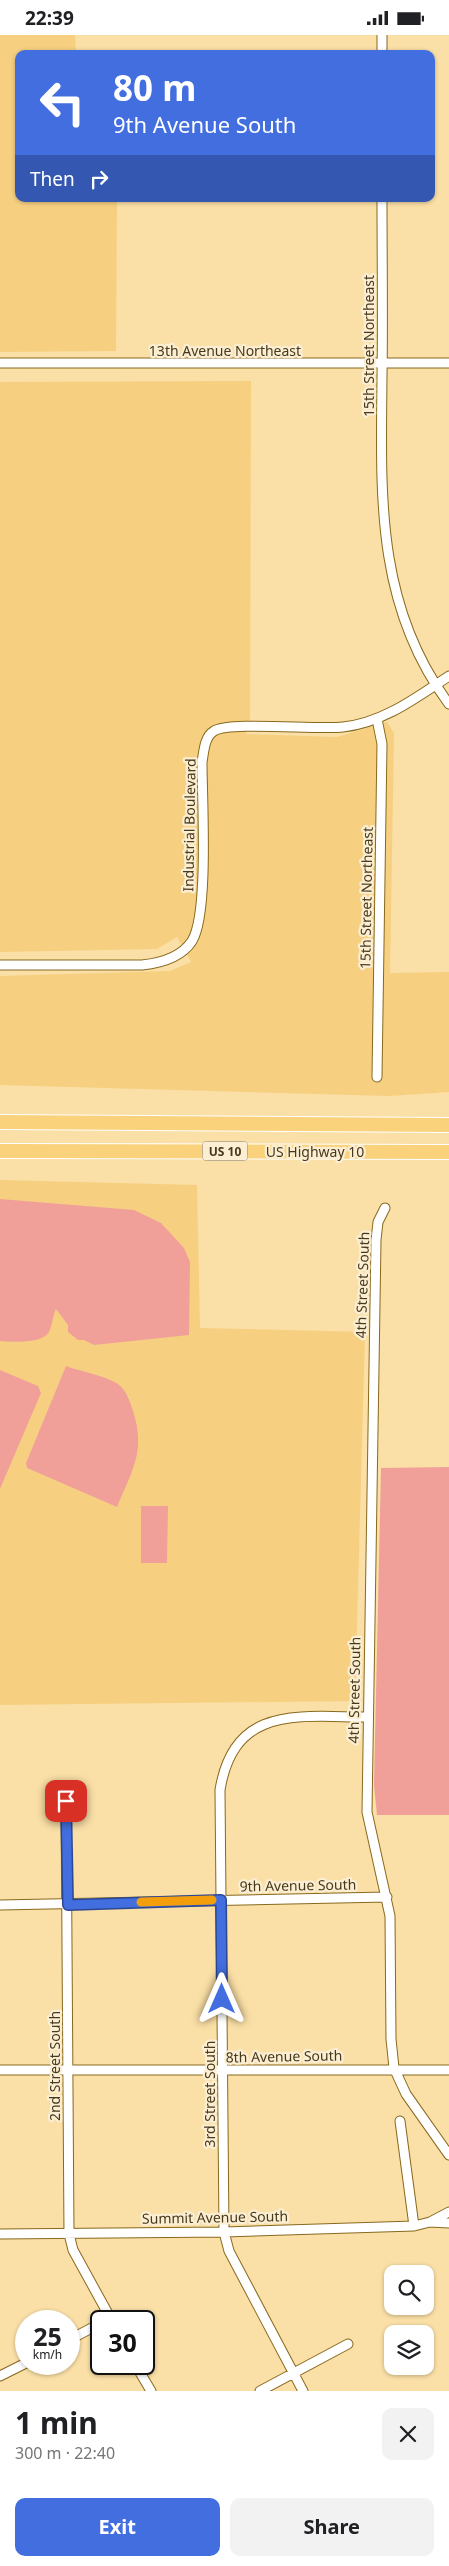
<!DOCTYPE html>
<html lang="en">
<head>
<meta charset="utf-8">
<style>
	body { margin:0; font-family:"Noto Sans",sans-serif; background:#f2f2f2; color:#202124; height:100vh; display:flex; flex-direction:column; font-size:19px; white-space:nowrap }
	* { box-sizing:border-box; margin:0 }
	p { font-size:16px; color:#757577 }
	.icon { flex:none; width:28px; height:28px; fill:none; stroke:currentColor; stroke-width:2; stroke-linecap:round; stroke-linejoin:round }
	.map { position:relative; height:2356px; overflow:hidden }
	.panel { display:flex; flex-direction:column; background:#fff; flex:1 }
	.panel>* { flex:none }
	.guide { position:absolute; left:15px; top:15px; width:420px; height:152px; border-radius:10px; box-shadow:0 1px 4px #0004; background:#426edf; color:#fff; overflow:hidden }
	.controls { position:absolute; left:384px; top:2230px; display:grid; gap:10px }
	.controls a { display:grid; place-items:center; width:50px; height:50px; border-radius:10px; background:#fff; box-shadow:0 1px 4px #0004; font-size:25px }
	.speed { position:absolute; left:15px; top:2275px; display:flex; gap:10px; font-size:25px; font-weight:700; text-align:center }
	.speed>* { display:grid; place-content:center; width:65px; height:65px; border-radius:50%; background:#fff; box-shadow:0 1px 4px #0004; line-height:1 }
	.speed small { font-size:12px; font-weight:400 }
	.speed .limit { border:2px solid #111; border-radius:8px; background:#fff; color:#111 }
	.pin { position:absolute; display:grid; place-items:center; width:42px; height:42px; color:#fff; margin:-21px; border-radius:10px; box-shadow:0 2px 8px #0006 }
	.me { position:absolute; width:55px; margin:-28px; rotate:0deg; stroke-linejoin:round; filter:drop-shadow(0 0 4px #0008) }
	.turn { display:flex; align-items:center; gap:18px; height:105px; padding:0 15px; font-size:22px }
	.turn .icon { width:65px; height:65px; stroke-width:2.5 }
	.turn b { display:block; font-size:35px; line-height:42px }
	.then { display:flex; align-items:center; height:48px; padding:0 15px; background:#0003; gap:10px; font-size:19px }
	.round { display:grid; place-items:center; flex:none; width:52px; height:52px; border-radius:10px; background:#f2f2f2 }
	.summary { display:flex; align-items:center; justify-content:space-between; height:85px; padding:0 15px }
	h1 { font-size:30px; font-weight:700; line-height:38px }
	.action { display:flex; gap:10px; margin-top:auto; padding:10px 15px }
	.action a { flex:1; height:58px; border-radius:10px; background:#426edf; color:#fff; font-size:20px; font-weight:700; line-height:58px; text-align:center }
	.action a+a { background:#f2f2f2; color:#202124 }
	.status { display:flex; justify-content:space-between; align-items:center; height:35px; padding:0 25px; background:#fff; direction:ltr }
	.status svg { height:14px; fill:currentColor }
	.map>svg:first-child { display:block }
</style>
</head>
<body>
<div class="status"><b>22:39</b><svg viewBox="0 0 49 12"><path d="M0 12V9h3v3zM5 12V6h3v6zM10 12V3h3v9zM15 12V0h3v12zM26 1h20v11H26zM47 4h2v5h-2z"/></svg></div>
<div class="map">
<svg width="449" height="2356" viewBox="0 0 449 2356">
	<rect width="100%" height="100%" fill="#fadfa6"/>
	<path fill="#f6d080" d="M0,0H75L76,19H19V164H117L116,316L0,317Z
		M251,346L250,684L246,699L337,702L387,687L394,698L390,938L449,937V1057L389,1061L0,1050V941L170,936L191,927L177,902L157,914L0,917V347Z
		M0,1145L197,1150L200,1293L365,1297L355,1666L0,1670Z"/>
	<path fill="#f0a099" d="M0,1164L134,1175L161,1188L184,1213L190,1227L189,1300L94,1310L84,1305H78L68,1297V1290L56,1274C53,1281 52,1291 49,1297C42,1309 12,1307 0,1306Z
		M66,1331C82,1337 104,1340 118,1349C126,1355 130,1366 133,1376C146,1416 132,1436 117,1472L27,1433L26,1428Z
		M0,1335L38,1351L41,1358L0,1454Z
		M449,1432V1780H377L374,1750L381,1433Z
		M141,1471H168L167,1528H141Z"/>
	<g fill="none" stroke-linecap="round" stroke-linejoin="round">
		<g stroke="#88691e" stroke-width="11">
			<path id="minor" d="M382,0V19
				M382,164C382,223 383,282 382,342C381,458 375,570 449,669
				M0,328H449
				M0,930H142C161,928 181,923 192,906C209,879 202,764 202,727C204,717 204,702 214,696C229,686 318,695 343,692C383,688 417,662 449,641
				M377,1042L382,709L377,684
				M385,1173L378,1187L376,1205L367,1777L390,1881L391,2004L394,2033L406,2059L449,2120
				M66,1766L69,2199L73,2215L112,2286
				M0,1870L387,1862
				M0,2035H449
				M400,2086L414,2191
				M430,2187L449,2188
				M0,2199L224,2197L414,2191L430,2187L449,2177
				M69,2305L101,2288
				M135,2329L151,2356
				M0,2341L26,2328
				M260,2356L348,2309
				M303,2356L229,2216L224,2197L220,1755C234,1669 300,1682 367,1682"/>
		</g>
		<g stroke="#fff" stroke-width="16">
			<path id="highway" d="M0,1087L449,1090
				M0,1116L449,1117"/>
		</g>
		<use href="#minor" stroke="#fff" stroke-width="9"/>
		<use href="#highway" stroke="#fad27c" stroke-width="14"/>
	</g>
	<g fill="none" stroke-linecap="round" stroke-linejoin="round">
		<g stroke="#2b4891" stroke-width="12">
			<path id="route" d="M66,1766L68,1870L221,1865L222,1964"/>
		</g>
		<use href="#route" stroke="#426edf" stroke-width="9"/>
		<path stroke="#f59e0b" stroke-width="9" d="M141,1867L212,1865"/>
	</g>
	<g text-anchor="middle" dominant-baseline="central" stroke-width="4.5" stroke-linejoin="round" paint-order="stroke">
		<rect fill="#fbeed2" stroke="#7d6f52" stroke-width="1" x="202.5" y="1106.5" width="45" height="19" rx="4"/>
		<g font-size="12" font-weight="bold" fill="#47391b">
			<text x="225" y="1116">US 10</text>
		</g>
		<g font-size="14" fill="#47391b" stroke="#fbeed2">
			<text transform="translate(368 311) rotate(-90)">15th Street Northeast</text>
			<text x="225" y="315">13th Avenue Northeast</text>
			<text transform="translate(189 790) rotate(-89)">Industrial Boulevard</text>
			<text transform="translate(366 863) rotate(-89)">15th Street Northeast</text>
			<text x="315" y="1116">US Highway 10</text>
			<text transform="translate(362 1250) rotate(-88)">4th Street South</text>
			<text transform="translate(354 1655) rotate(-89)">4th Street South</text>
			<text transform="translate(298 1850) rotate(-1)">9th Avenue South</text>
			<text transform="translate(284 2021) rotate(-1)">8th Avenue South</text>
			<text transform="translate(54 2031) rotate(-90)">2nd Street South</text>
			<text transform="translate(209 2059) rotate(-90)">3rd Street South</text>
			<text transform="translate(215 2182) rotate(-1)">Summit Avenue South</text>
		</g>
	</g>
</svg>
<div class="controls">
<a><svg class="icon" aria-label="search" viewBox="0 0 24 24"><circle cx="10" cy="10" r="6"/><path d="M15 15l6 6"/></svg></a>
<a><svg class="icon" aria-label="layers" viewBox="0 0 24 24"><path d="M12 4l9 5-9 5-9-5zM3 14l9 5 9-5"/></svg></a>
</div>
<div class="speed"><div>25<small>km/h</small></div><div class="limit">30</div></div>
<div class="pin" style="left:66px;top:1766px;background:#d93025"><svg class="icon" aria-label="arrive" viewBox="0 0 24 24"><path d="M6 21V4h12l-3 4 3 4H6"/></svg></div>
<svg class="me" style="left:222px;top:1964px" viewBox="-20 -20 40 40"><path d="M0-17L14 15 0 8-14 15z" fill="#426edf" stroke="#fff" stroke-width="4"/></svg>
<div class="guide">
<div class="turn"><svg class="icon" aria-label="left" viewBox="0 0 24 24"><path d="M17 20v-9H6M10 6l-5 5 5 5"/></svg><div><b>80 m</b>9th Avenue South</div></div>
<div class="then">Then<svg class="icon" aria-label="right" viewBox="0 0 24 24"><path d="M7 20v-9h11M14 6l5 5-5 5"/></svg></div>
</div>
</div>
<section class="panel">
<div class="summary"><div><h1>1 min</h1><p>300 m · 22:40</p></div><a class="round"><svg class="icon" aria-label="close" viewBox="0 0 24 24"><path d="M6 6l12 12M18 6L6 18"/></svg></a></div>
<div class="action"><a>Exit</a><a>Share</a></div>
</section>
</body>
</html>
